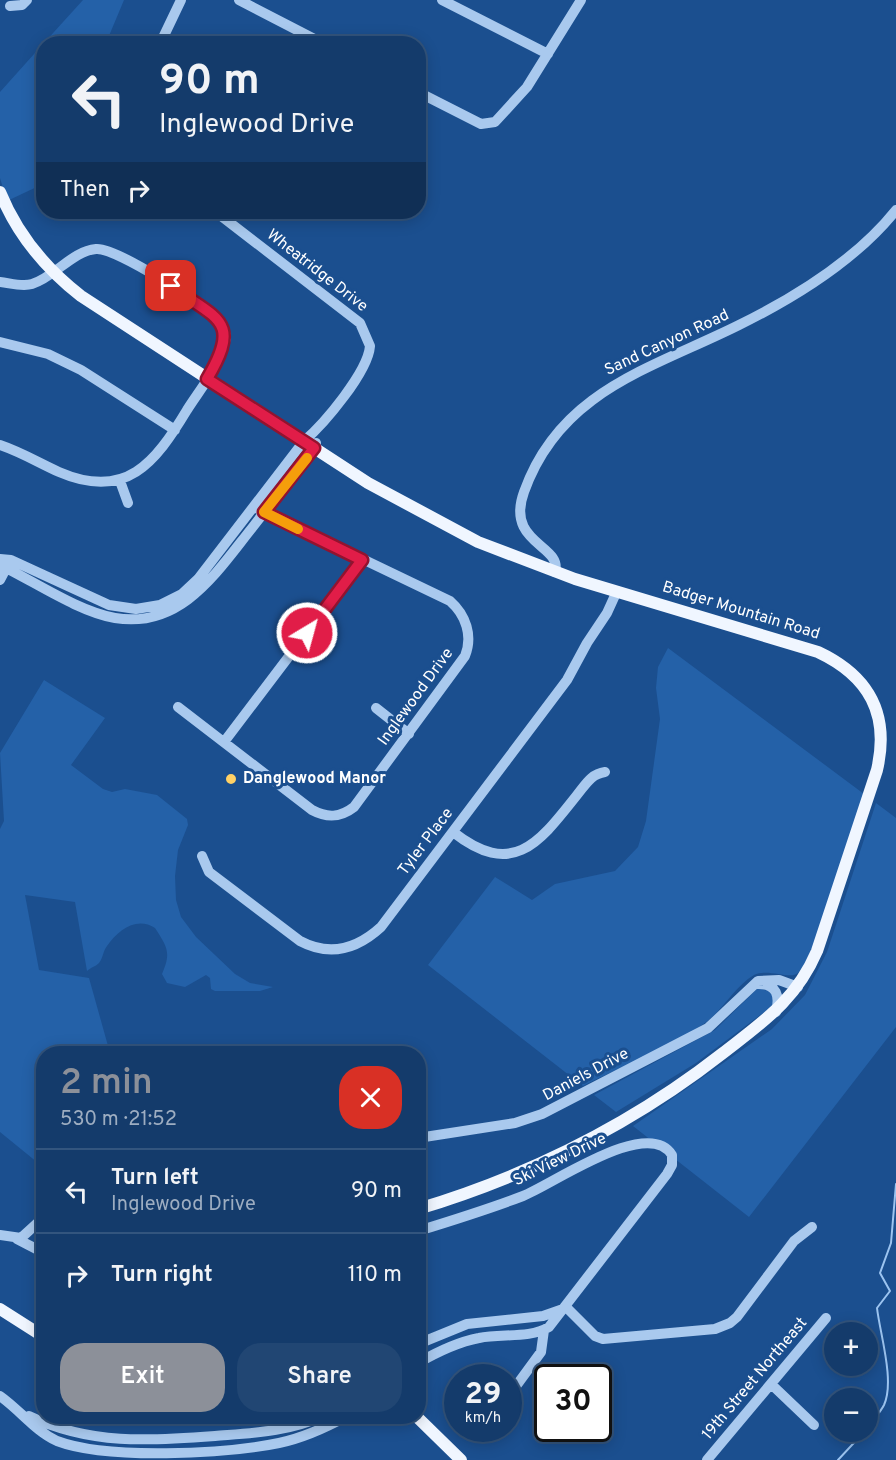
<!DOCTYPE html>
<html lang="en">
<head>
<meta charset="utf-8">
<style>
	body { margin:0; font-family:Overpass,sans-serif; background:#214673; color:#f1f3f6; height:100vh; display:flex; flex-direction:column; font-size:22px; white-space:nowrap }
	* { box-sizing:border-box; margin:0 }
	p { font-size:20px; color:#9dadc1 }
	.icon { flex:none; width:33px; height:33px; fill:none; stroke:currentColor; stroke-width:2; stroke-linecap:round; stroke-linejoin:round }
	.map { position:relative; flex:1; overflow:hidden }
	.panel { position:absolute; left:36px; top:1046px; width:390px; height:378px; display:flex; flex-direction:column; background:#143b6b; border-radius:24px; box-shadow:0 3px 15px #0003,0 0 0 2px #33557e }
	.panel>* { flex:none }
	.banner { position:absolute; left:36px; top:36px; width:390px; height:183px; border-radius:24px; box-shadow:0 3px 15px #0003,0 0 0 2px #33557e; background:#143b6b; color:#f1f3f6; overflow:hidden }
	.tools { position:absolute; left:824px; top:1322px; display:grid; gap:12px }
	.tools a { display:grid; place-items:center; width:54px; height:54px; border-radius:50%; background:#143b6b; box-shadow:0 3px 15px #0003,0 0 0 2px #33557e; font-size:30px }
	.speed { position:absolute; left:444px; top:1364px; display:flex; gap:12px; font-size:30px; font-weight:700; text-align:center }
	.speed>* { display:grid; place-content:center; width:78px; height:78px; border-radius:50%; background:#143b6b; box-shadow:0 3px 15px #0003,0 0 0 2px #33557e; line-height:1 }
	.speed small { font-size:15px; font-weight:400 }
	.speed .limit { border:3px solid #111; border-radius:9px; background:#fff; color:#111 }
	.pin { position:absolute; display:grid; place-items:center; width:51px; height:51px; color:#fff; margin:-26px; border-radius:12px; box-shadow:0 3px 9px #0006 }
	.me { position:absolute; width:66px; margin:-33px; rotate:37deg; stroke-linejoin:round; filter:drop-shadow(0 0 4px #0008) }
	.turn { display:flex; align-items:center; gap:21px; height:126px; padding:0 24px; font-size:27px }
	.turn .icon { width:78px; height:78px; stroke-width:2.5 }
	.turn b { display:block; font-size:42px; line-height:51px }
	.then { display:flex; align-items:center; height:57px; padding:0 24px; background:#0003; gap:12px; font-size:22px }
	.round { display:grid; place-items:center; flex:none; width:63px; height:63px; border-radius:24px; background:#214673 }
	.headline { display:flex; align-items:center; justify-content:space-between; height:102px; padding:0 24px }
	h1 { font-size:36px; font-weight:600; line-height:45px; color:#8c9099 }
	.cta { display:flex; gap:12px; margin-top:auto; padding:12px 24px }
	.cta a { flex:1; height:69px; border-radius:24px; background:#8c9099; color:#fff; font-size:24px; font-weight:600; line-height:69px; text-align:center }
	.cta a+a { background:#214673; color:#f1f3f6 }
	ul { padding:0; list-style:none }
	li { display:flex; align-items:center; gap:18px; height:84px; padding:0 24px; border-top:2px solid #33557e }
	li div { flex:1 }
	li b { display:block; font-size:22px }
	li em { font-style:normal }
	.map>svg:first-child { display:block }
</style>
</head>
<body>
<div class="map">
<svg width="896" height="1460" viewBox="0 0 896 1460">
	<rect width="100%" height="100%" fill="#1b4f8f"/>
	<path fill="#2461a8" d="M83,0H124L106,43H44Z
		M43,44V184L7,201L0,178V92Z
		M668,648L864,794C855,823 816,959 798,973C790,980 768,968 754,975C735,986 723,1010 705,1023C670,1048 622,1066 583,1086L428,965L495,877L532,900L555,884L615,871L638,847L646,821L660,719L656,688L658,667Z
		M44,680L105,718L71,765L103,789L112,792L125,789L157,795L187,819L188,825L178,850L175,876L176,900L181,917L196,937L235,974L250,983L273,987L260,991H215L211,989L210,978L206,975L185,987L167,983L162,974C171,953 168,948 155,928C137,916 118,930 107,946C103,951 103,958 99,963C95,967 91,967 87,971L75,902L25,895L39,970L89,978L110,1053H44L43,1167L0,1132V829L4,821L0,753Z
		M876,803L896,818V1027L749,1217L633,1126L772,1029L805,995L827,952Z
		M758,988L772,992L774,1002L771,1007L696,1063L616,1112L594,1095L715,1030Z"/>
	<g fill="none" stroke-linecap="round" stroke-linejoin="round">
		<path stroke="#9cc4f0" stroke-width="2" d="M867,1428C872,1421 880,1413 884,1405C895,1381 880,1334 877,1308L890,1291L880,1273L891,1243L896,1184
			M838,1460L865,1431"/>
		<path stroke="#a9c9ee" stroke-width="10" d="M239,0L324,44
			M442,0L548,54
			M10,6L22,5L27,0
			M160,44L181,0
			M418,92L481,124L495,122L527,87L581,0
			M0,282C10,283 22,287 32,284C55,277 72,251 96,249C116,247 209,307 221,324C224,328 225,332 226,337C222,363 201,388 187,410C155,463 126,501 59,472C39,463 21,452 0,445
			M0,342L48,354L81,370L175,430
			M120,481L128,503
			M0,559L11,560L109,605L136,609L160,605L182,594L198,579L304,441C324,424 368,372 370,346L360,323L216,212
			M0,562L6,568C38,584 80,612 115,618C181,629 216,573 252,528C273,501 293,475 314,448L316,443
			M555,572C563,545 505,544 524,492C560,390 653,368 739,325C796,297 856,260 896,210
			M0,580L9,563
			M178,707L312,810C327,818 340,818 354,807L465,656C473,636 466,615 450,601L254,507
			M376,708L409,734
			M224,742L362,560
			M453,832C513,879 539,843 577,795C586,784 591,774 605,772
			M202,856L209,872L300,941C330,957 357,949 381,927L567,680L587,643L607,613L617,591
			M759,984C777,984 780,996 776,1012
			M418,1138L515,1123L542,1114L708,1028L758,981L779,980L798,987
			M418,1231C454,1220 489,1209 523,1196C552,1185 648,1116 672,1155V1165L667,1174L549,1327C529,1339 501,1333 479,1338C458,1342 437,1352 418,1363
			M0,1235L21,1238L44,1217
			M17,1239L44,1253
			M566,1307L595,1336L603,1339L715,1329L730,1323L737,1317L794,1241L812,1227
			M418,1344L467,1324L543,1316L563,1309
			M771,1384L814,1425
			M0,1396C20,1410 35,1431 57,1441C107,1460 225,1454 279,1443C303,1438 325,1428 347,1416
			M508,1397L541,1352L544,1330
			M508,1401V1412
			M29,1416C90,1445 149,1441 215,1436C252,1433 288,1432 323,1416
			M707,1460L826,1318"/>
		<path stroke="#f0f6ff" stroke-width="12" d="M0,192C17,234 45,268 81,296L368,483L478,542L575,579L818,652C869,676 890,714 877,770L817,951C796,1000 764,1021 723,1053C631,1125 531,1175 418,1209
			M0,1309L44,1337
			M416,1416L461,1460"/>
	</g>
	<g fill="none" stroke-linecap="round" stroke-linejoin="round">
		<g stroke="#92132f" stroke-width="15">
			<path id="route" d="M171,286C218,320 242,320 207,379L314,448L264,512L362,560L307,633"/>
		</g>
		<use href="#route" stroke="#e11d48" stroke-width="10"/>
		<path stroke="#f59e0b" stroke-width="10" d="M298,529L264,512L307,458"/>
	</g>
	<circle fill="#ffd166" stroke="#1b4f8f" stroke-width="2" cx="231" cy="779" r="6"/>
	<g text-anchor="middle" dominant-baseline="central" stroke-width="6" stroke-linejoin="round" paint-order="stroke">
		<g font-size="16" fill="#fff" stroke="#1b4f8f">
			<text transform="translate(317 271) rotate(38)">Wheatridge Drive</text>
			<text transform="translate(667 343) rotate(-25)">Sand Canyon Road</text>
			<text transform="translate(741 611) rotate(17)">Badger Mountain Road</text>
			<text transform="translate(416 697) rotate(-54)">Inglewood Drive</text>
			<text transform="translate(426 842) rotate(-53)">Tyler Place</text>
			<text transform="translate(586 1075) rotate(-28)">Daniels Drive</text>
			<text transform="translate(560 1160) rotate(-26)">Ski View Drive</text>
			<text transform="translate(755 1379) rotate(-50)">19th Street Northeast</text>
		</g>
		<g font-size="16" font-weight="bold" fill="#fff" stroke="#1b4f8f" text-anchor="start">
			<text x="243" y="779">Danglewood Manor</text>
		</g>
	</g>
</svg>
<div class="tools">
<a>+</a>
<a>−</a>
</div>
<div class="speed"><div>29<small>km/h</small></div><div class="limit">30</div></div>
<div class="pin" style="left:171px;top:286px;background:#d93025"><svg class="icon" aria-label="arrive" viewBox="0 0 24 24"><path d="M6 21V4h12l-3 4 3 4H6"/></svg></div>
<svg class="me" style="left:307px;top:633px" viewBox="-20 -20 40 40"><circle r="17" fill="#e11d48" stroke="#fff" stroke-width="3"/><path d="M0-11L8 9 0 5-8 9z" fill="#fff"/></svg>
<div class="banner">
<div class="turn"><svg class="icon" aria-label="left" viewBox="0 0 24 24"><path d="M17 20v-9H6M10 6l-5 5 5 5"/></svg><div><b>90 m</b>Inglewood Drive</div></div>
<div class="then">Then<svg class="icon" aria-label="right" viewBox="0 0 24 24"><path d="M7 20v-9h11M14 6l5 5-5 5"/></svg></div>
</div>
<section class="panel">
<div class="headline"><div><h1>2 min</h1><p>530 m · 21:52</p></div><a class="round" style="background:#d93025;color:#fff"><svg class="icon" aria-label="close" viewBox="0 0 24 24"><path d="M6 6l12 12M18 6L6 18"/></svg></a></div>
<ul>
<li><svg class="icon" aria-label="left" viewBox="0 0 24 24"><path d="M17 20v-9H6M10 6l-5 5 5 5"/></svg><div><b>Turn left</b><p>Inglewood Drive</p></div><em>90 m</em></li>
<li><svg class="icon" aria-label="right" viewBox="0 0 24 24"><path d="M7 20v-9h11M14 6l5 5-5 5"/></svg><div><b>Turn right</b></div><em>110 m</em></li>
</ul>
<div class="cta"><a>Exit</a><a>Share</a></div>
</section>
</div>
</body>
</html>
